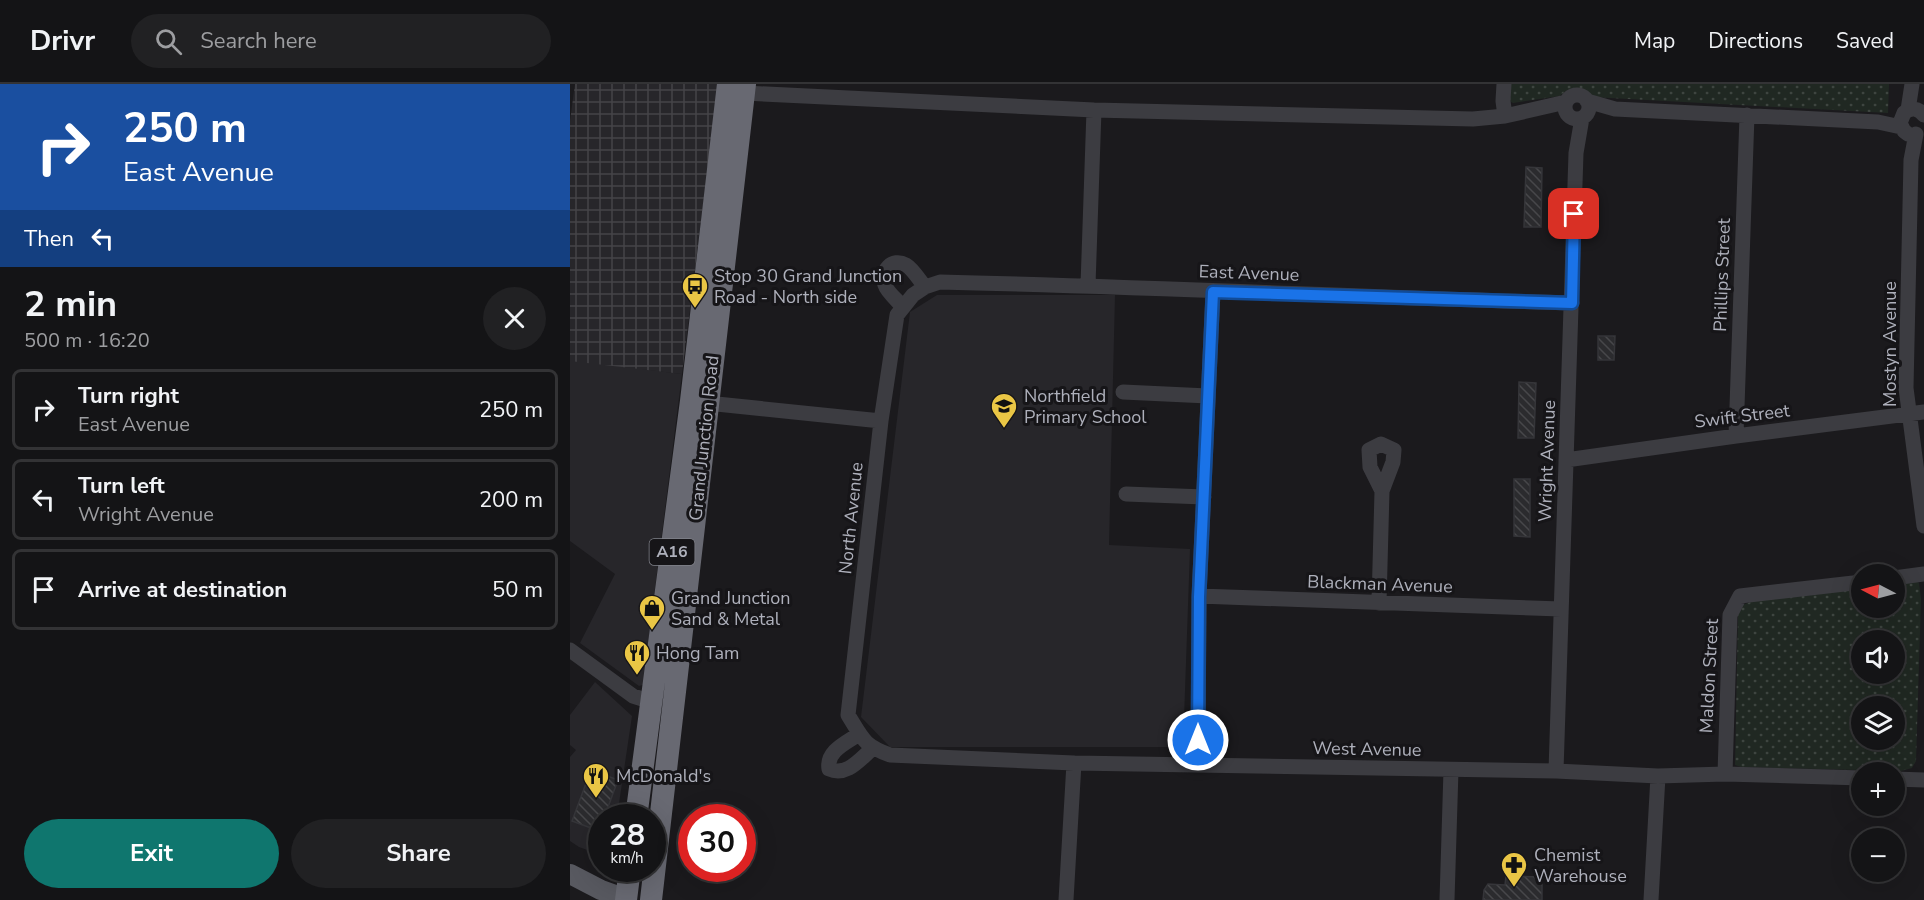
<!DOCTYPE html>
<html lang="en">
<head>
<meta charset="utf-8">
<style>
	body { margin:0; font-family:"Nunito Sans",sans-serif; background:#212123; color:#f1f3f6; height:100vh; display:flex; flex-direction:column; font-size:22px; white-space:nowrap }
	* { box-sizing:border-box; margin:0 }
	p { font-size:20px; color:#9d9ea1 }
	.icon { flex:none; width:33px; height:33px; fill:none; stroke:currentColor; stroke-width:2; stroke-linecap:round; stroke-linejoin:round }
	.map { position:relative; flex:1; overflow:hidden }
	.side { display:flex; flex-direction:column; background:#141416; width:570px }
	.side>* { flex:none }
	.top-card { background:#1a4fa0; color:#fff; overflow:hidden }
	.needle { width:39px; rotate:276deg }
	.buttons { position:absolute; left:1281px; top:480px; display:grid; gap:12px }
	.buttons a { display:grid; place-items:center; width:54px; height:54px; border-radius:50%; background:#141416; box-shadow:0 6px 24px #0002,0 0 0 2px #333335; font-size:30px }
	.speed { position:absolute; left:18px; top:720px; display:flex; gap:12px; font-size:30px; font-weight:700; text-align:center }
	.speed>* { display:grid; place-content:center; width:78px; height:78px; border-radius:50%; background:#141416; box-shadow:0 6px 24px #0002,0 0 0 2px #333335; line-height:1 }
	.speed small { font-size:15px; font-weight:400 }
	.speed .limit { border:9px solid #d22; background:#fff; color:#111 }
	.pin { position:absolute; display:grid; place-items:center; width:51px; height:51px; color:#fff; margin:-26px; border-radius:12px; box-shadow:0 3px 9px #0006 }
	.me { position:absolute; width:66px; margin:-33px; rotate:0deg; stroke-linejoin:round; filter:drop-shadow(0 0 4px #0008) }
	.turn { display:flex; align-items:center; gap:21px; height:126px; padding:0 24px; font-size:27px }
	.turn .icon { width:78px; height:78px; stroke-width:2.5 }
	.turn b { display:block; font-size:42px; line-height:51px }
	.then { display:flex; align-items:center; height:57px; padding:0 24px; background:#0003; gap:12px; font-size:22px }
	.round { display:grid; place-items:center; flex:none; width:63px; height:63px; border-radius:32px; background:#212123 }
	.overview { display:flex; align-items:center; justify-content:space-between; height:102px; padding:0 24px }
	h1 { font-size:36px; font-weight:700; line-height:45px }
	.primary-button { display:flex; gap:12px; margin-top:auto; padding:12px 24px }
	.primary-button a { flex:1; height:69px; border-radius:36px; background:#0f766e; color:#fff; font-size:24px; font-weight:700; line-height:69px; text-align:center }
	.primary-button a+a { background:#212123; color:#f1f3f6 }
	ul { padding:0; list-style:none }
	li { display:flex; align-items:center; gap:18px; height:81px; margin:0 12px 9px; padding:0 12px; border:3px solid #333335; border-radius:9px }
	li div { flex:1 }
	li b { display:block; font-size:22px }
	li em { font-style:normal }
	header { display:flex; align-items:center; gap:36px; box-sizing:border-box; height:84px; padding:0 30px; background:#141416; border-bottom:2px solid #333335 }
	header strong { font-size:28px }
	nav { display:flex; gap:33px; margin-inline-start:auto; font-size:21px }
	.search { width:420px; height:54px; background:#212123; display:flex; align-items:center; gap:15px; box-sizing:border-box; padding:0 21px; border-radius:33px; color:#9d9ea1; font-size:22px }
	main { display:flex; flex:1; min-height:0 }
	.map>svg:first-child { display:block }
</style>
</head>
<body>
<header>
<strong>Drivr</strong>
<div class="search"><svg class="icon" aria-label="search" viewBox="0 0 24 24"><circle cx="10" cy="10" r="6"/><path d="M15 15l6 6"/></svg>Search here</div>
<nav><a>Map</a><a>Directions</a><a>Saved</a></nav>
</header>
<main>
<section class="side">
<div class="top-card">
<div class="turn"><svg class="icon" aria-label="right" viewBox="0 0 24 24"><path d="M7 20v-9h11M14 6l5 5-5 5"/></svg><div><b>250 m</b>East Avenue</div></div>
<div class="then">Then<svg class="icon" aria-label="left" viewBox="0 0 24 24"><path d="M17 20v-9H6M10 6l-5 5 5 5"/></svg></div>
</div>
<div class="overview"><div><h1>2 min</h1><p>500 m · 16:20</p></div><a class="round"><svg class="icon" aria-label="close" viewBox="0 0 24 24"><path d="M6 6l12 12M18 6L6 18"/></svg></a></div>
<ul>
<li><svg class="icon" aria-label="right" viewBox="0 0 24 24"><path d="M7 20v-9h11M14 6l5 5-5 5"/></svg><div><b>Turn right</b><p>East Avenue</p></div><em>250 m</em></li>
<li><svg class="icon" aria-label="left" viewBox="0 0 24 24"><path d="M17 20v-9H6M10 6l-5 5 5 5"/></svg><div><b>Turn left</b><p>Wright Avenue</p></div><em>200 m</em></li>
<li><svg class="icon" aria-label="arrive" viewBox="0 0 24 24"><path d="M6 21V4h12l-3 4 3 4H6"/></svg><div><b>Arrive at destination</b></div><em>50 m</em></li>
</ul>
<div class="primary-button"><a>Exit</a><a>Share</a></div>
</section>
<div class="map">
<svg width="1354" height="816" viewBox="0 0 1354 816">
	<defs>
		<pattern id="industrial-grid" width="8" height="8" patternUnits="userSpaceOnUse" patternTransform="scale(1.5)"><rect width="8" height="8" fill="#27262a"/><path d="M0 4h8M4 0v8" fill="none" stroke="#444347"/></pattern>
		<pattern id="grass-dots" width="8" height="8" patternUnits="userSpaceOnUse" patternTransform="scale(1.5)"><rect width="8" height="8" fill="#202822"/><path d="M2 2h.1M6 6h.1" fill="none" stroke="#3e4540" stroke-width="1.8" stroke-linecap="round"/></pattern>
		<pattern id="building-back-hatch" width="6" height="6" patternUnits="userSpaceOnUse" patternTransform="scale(1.5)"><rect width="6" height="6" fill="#2b2b2e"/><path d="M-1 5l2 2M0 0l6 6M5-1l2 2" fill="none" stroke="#47474a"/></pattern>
	</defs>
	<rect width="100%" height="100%" fill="#1b1a1d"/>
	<path fill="#27262a" d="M367,211H545L539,461L620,465L613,663H320L291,633L340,228Z
		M0,276L112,290L77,568L76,600L69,602L10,559L45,490L0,457Z
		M25,598L62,632L47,733L32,734L31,771L9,763L0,757V673L6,666L0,661V631Z"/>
	<path fill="url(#industrial-grid)" d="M5,0H148L112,290L0,277V37Z"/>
	<path fill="url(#grass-dots)" fill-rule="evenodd" d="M937,0H1319L1318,29L1022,13C1009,8 1001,0 990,12L943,19L938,16Z
		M1343,495L1349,499L1351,515L1346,677L1342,684L1331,687L1171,683L1165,681L1168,531L1172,521L1195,513L1291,501L1292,524H1324L1325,497ZM1292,556H1324V590H1292ZM1292,622H1324V656H1292Z"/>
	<path fill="url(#building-back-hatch)" stroke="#353539" stroke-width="1.5" d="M956,83L972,84L971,143H954Z
		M1028,252H1045L1044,276H1028Z
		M949,298L966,299L964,354H948Z
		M944,395H960V453L944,452Z
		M21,686L48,696L34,734H32L29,747L2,737Z
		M936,792L972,793V816H913L914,806L918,800L935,801Z"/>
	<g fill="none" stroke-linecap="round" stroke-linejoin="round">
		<path stroke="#3c3c41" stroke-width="15" d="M934,0L933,17L935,32
			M174,9L524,26L903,35L935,32L996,18
			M995 23a12 12 0 1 1 24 0a12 12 0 1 1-24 0Z
			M1017,17L1045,25L1308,38L1331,43
			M1338,26L1342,0
			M1338,50L1334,47L1330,39L1334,29C1341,23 1348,24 1354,31
			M1346,50L1341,76L1336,304L1354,442
			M518,201L524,26
			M1002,219C792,213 581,203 370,198L355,203L343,211L327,231L311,337L278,631C293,655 293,661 320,671L504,679L986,687L1088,692L1155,690L1292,694
			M333,223C328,217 317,208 315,201C310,187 322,173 336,181C343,185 350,197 355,203
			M553,308L638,312
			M137,319L311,337
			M1166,352L1177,31
			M996,376L1166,352L1354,328
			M556,410L634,413
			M1324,494L1354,490
			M629,512L991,525
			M809,519L812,407L823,378L824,366L811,360L799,366L800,383L812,407
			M0,566L63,612L82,618
			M289,650C276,659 256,667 259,685C277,693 290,675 302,665
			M628,680L629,512L643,208
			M986,687L1006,69L1012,34
			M1155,690L1160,531L1170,512L1292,498
			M1324,695L1354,696
			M496,816L504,679
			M877,816L881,686
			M1081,816L1088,692"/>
		<path stroke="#585960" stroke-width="20" d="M0,790L31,806L56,815"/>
		<path stroke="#686972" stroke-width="22" d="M66,734L121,317L158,0
			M56,816L60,784
			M81,816L175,0"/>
	</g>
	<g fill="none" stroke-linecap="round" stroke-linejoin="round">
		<g stroke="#114b97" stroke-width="15">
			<path id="route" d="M628,656L629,513L643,208L1002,219L1004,130"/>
		</g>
		<use href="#route" stroke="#1a73e8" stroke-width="10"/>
	</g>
	<defs>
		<g id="bus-pin" transform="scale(1.35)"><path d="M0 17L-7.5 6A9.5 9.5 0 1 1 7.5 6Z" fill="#eac645" stroke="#161518"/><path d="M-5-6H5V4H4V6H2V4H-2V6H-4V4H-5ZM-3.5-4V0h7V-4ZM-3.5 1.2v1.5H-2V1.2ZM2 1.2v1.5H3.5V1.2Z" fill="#111"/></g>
		<g id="school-pin" transform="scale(1.35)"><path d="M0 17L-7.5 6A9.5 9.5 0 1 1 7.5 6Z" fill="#eac645" stroke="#161518"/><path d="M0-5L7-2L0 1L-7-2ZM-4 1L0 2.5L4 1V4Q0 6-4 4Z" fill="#111"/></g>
		<g id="shop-pin" transform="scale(1.35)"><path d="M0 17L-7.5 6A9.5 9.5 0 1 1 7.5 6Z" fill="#eac645" stroke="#161518"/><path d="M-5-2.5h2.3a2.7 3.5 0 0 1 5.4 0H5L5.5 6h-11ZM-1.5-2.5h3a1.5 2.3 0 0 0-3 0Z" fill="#111"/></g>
		<g id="restaurant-pin" transform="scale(1.35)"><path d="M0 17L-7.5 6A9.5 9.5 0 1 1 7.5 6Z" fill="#eac645" stroke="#161518"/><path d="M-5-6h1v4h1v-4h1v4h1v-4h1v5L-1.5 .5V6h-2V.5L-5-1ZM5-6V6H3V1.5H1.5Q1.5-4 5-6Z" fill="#111"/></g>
		<g id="pharmacy-pin" transform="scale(1.35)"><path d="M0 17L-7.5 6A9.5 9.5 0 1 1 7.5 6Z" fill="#eac645" stroke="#161518"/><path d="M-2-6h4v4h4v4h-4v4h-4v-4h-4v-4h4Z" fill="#111"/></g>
	</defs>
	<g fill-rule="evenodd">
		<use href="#bus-pin" x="125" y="202"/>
		<use href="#school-pin" x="434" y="322"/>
		<use href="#shop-pin" x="82" y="524"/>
		<use href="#restaurant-pin" x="67" y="569"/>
		<use href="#restaurant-pin" x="26" y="692"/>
		<use href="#pharmacy-pin" x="944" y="781"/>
	</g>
	<g text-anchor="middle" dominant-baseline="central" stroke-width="6" stroke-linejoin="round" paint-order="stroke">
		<rect fill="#161518" stroke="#80828a" stroke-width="1.5" x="79.5" y="455" width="45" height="26" rx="4.5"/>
		<g font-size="16" font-weight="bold" fill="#aeb0bb">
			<text x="102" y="468">A16</text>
		</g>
		<g font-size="18" fill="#aeb0bb" stroke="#161518">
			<text transform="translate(679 189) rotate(2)">East Avenue</text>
			<text transform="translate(1152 191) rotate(-88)">Phillips Street</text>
			<text transform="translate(1320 260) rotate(-90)">Mostyn Avenue</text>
			<text transform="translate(1172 332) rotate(-7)">Swift Street</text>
			<text transform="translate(134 354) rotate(-84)">Grand Junction Road</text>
			<text transform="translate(977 377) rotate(-88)">Wright Avenue</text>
			<text transform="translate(281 434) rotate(-84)">North Avenue</text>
			<text transform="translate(810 500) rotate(2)">Blackman Avenue</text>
			<text transform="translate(1139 592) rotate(-87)">Maldon Street</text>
			<text transform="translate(797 665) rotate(1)">West Avenue</text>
		</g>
		<g font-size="18" fill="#aeb0bb" stroke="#161518" text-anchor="start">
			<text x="144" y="192">Stop 30 Grand Junction<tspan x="144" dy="21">Road - North side</tspan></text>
			<text x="454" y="312">Northfield<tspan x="454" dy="21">Primary School</tspan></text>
			<text x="101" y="514">Grand Junction<tspan x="101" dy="21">Sand &amp; Metal</tspan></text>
			<text x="86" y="569">Hong Tam</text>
			<text x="46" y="692">McDonald's</text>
			<text x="964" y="771">Chemist<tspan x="964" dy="21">Warehouse</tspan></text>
		</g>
	</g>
</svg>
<div class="buttons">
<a><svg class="needle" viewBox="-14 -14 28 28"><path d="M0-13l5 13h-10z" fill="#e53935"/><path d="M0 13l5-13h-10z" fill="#9d9ea1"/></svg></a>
<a><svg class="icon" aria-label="sound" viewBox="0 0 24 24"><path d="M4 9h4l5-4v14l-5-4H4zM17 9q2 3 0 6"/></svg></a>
<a><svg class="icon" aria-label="layers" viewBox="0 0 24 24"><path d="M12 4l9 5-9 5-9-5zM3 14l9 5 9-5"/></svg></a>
<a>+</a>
<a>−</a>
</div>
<div class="speed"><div>28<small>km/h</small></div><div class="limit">30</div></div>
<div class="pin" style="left:1004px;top:130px;background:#d93025"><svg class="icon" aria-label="arrive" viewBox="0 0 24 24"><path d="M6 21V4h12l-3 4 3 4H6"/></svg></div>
<svg class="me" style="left:628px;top:656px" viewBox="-20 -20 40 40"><circle r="17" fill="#1a73e8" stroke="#fff" stroke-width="3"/><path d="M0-11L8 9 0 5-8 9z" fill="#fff"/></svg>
</div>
</main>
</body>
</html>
